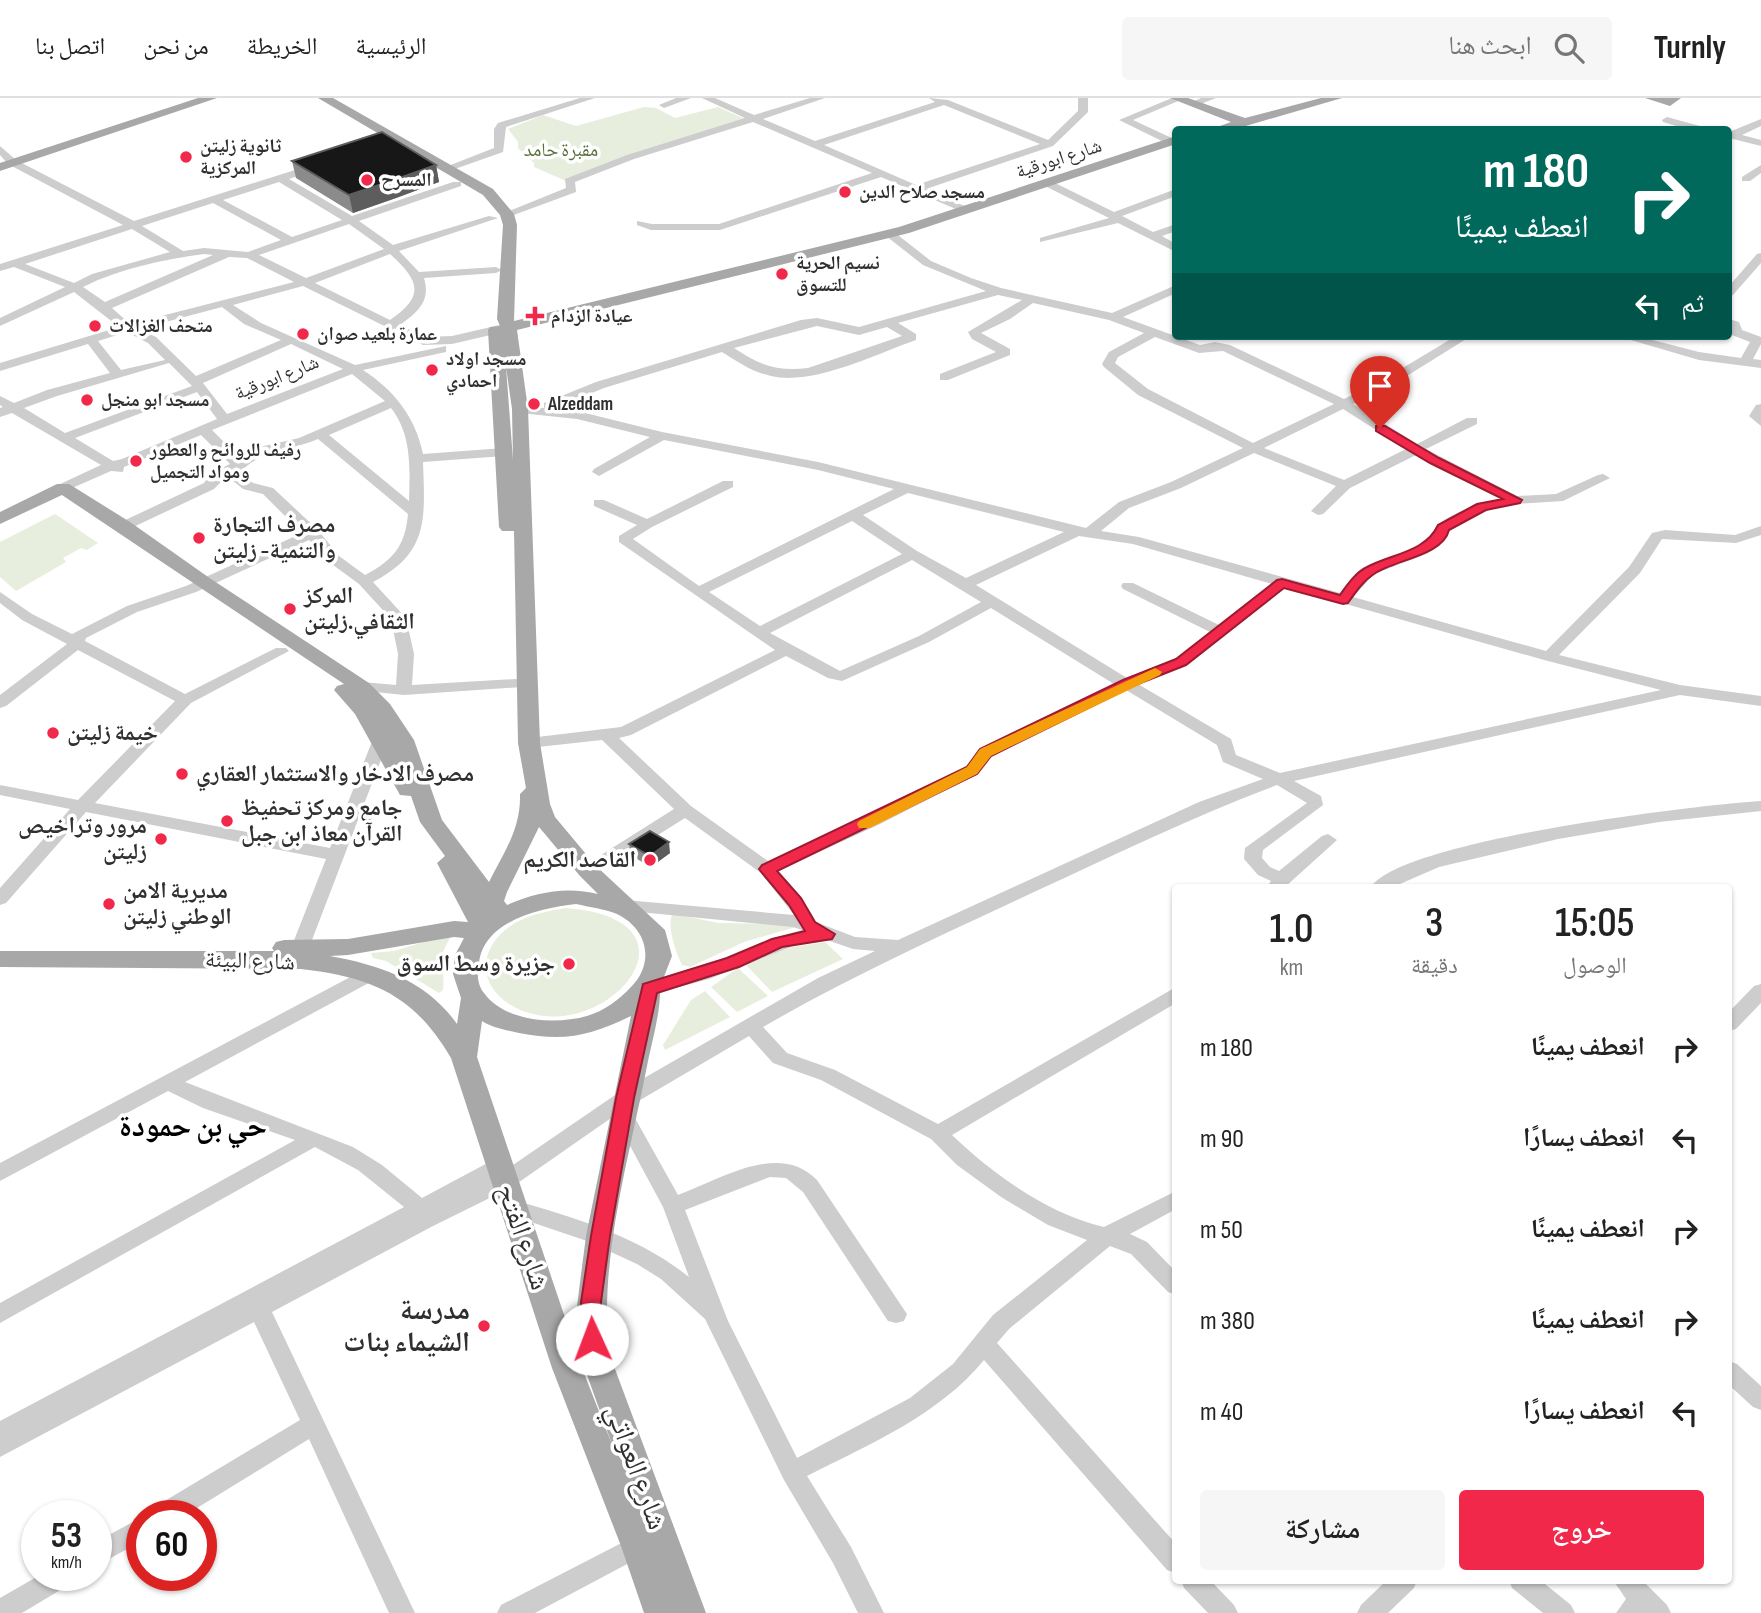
<!DOCTYPE html>
<html lang="ar">
<head>
<meta charset="utf-8">
<style>
	body { margin:0; font-family:"Sofia Sans Condensed","Noto Naskh Arabic",sans-serif; background:#f6f6f6; color:#222; direction:rtl; height:100vh; display:flex; flex-direction:column; font-size:26px; white-space:nowrap }
	* { box-sizing:border-box; margin:0 }
	p { font-size:23px; color:#767676 }
	.icon { flex:none; width:38px; height:38px; fill:none; stroke:currentColor; stroke-width:2; stroke-linecap:round; stroke-linejoin:round }
	.map { position:relative; flex:1; overflow:hidden; direction:ltr }
	.side { position:absolute; left:1172px; top:786px; width:560px; height:700px; display:flex; flex-direction:column; background:#fff; border-radius:7px; box-shadow:0 2px 5px #0004; direction:rtl }
	.side>* { flex:none }
	.top-card { position:absolute; left:1172px; top:28px; width:560px; height:214px; border-radius:7px; box-shadow:0 2px 5px #0004; direction:rtl; background:#00695c; color:#fff; overflow:hidden }
	.speed { position:absolute; left:21px; top:1402px; display:flex; gap:14px; font-size:35px; font-weight:700; text-align:center }
	.speed>* { display:grid; place-content:center; width:91px; height:91px; border-radius:50%; background:#fff; box-shadow:0 2px 5px #0004; line-height:1 }
	.speed small { font-size:18px; font-weight:400 }
	.speed .limit { border:10px solid #d22; background:#fff; color:#111 }
	.pin { position:absolute; display:grid; place-items:center; width:60px; height:60px; color:#fff; margin:-72px -30px; border-radius:50% 50% 50% 0; rotate:-45deg; box-shadow:0 0 7px #0007 }
	.pin .icon { rotate:45deg }
	.me { position:absolute; width:77px; margin:-38px; rotate:358deg; stroke-linejoin:round; filter:drop-shadow(0 0 5px #0008) }
	.turn { display:flex; align-items:center; gap:24px; height:147px; padding:0 28px; font-size:32px }
	.turn .icon { width:91px; height:91px; stroke-width:2.5 }
	.turn b { display:block; font-size:49px; line-height:60px }
	.then { display:flex; align-items:center; height:66px; padding:0 28px; background:#0003; gap:14px; font-size:26px }
	.eta { display:flex; justify-content:space-evenly; align-items:center; height:119px; text-align:center }
	.eta b { font-size:42px; font-weight:600; line-height:49px }
	.primary-button { display:flex; gap:14px; margin-top:auto; padding:14px 28px }
	.primary-button a { flex:1; height:80px; border-radius:7px; background:#f2284b; color:#fff; font-size:28px; font-weight:600; line-height:80px; text-align:center }
	.primary-button a+a { background:#f6f6f6; color:#222 }
	ul { padding:0; list-style:none }
	li { display:flex; align-items:center; gap:21px; height:91px; padding:0 28px }
	li div { flex:1 }
	li b { display:block; font-size:26px }
	li em { font-style:normal }
	header { display:flex; align-items:center; gap:42px; box-sizing:border-box; height:98px; padding:0 35px; background:#fff; border-bottom:2px solid #e0e0e0 }
	header strong { font-size:33px }
	nav { display:flex; gap:38px; margin-inline-start:auto; font-size:24px }
	.search { width:490px; height:63px; background:#f6f6f6; display:flex; align-items:center; gap:18px; box-sizing:border-box; padding:0 24px; border-radius:7px; color:#767676; font-size:26px }
	.map>svg:first-child { display:block }
</style>
</head>
<body>
<header>
<strong>Turnly</strong>
<div class="search"><svg class="icon" aria-label="search" viewBox="0 0 24 24"><circle cx="10" cy="10" r="6"/><path d="M15 15l6 6"/></svg>ابحث هنا</div>
<nav><a>الرئيسية</a><a>الخريطة</a><a>من نحن</a><a>اتصل بنا</a></nav>
</header>
<div class="map">
<svg width="1761" height="1515" viewBox="0 0 1761 1515">
	<rect width="100%" height="100%" fill="#fff"/>
	<path fill="#e8eedd" d="M644,9L656,10L675,20L718,9L745,21L566,83L534,69V65L518,50V44L508,31L543,17L576,28Z
		M55,416L98,445L87,452L81,450L63,460L66,464L16,493L0,479V444Z
		M566,810C720,822 596,960 509,906C474,883 481,845 515,825C531,816 548,813 566,810Z
		M675,816L718,825L784,826L796,829L744,844L690,869L682,867C676,854 667,831 672,817Z
		M447,837L450,840C434,867 446,866 443,892L439,895L386,863L373,860L371,855L394,853Z
		M825,844L843,861L772,894L744,865L793,849Z
		M738,870L768,898L737,914L711,889Z
		M705,893L730,919L665,952L663,947L691,902Z"/>
	<g fill="none" stroke-linecap="round" stroke-linejoin="round">
		<path fill="#cdcdcd" fill-rule="evenodd" d="M580,0H595L506,29L503,54L452,72L443,70L494,50V31L498,25Z
			M676,0H691L664,10L659,7Z
			M702,0H715L754,17L810,0H825L763,21L815,43L935,4L929,0L948,2L1048,42L1078,13V0H1088V14L1053,48L926,91L969,110L970,112L965,115L881,79L720,132H651L637,127V123L652,126H719L872,75L753,24L634,61L575,84L576,94L511,118L502,116L566,90L565,81L627,57L745,20ZM944,7L1040,46L916,87L824,47Z
			M1172,0L1183,1L1133,22L1176,42V46H1168L1119,22Z
			M1201,0H1216L1193,9L1188,6Z
			M1667,19L1707,30L1708,32H1690L1663,24L1662,22Z
			M1761,21V28L1742,37L1761,42V48L1729,40V34Z
			M0,48L16,62L134,123L317,65L322,68L321,70L289,81L352,118L453,84H461V88L359,123L393,147L489,118L498,120L399,153L419,174L496,169L502,172L496,175L424,180C431,203 418,214 400,227L425,239L452,238L508,225L514,229L512,232L452,246L423,247L303,188L233,207L261,225L355,267L446,248V254L363,272C395,293 415,319 423,356L504,350L511,354L504,358L423,364C425,421 429,455 373,484L406,520L414,556L412,587L516,581L524,586L522,589L404,597L356,592L354,589L356,586L362,584L396,587L398,556L391,521L359,486L329,464L309,442L196,494L137,514L86,540L85,543L185,596L276,550H286L289,553L191,605L95,705L330,750L373,641L381,636L387,637L389,641L307,855H293L291,850L326,761L86,714L6,805L0,807V790L70,711L0,697V687L78,702L175,603L78,552L6,608L0,610V597L67,546L22,522L0,505V494L32,516L72,536L127,508L186,488L302,435L263,396L243,391L227,378L214,391L129,431H119V425L204,385L211,375L230,366L201,337L124,369L123,374L111,373L63,394L58,393V387L101,367L12,315L0,319V310L3,309L0,307V298L14,305L47,292L110,275L88,246L0,273V265L119,229L74,194L0,228V220L65,189L14,169L0,173V166L123,127L8,66L0,57ZM279,84L342,122L292,139L223,102ZM213,105L281,142L248,154L204,150L183,153L142,128ZM349,126L384,151L306,180L259,157ZM132,131L170,154L92,176L74,185L25,166ZM204,156L213,157L105,204L83,189C121,170 162,162 204,156ZM390,156C420,183 425,198 390,222L315,185ZM229,159L247,160L294,184L130,226L112,210ZM222,209L244,226L281,242L196,278L156,239L139,231ZM127,234L148,245L165,262L121,272L98,243ZM291,246L343,271L227,316L203,285ZM169,265L192,288L65,335L24,310L57,298ZM352,276L385,303L299,340L264,348L240,360L212,332ZM197,294L217,321L122,361L113,363L75,340ZM391,310C412,337 410,370 409,403L329,337ZM318,341L408,416C405,449 393,462 365,477L339,458L318,432L273,390L253,385L240,375C258,352 293,352 318,341Z
			M1761,67V75L1750,83H1742V79Z
			M1043,83H1051L1114,114L1176,91V98L1122,118L1153,134L1176,126V133L1162,138L1176,146V154L1118,125L1040,144V140L1109,120L1043,87Z
			M886,134H894L931,163L971,180L1001,190L1112,215L1176,187V195L1123,219L1200,247L1215,244L1230,247L1344,301L1386,280L1456,238H1471L1394,286L1353,306L1417,346L1467,320H1477V326L1426,351L1517,398L1556,396L1598,377L1603,376L1610,380L1563,403L1515,406L1486,412L1449,433L1443,443L1426,456L1374,476L1353,499L1546,553L1629,469L1652,435L1665,432L1735,437L1761,428V437L1736,445L1662,441L1640,475L1559,557L1680,587L1761,598V608L1680,597L1294,683L1321,698L1323,707L1263,752L1262,760L1270,769L1279,773L1322,738L1328,736L1337,742L1285,789H1267L1271,783L1258,777L1244,761L1245,750L1307,705L1277,687C1194,718 1114,757 1034,794C942,837 851,878 763,929L787,955L835,972L938,1026L1176,889V905L952,1037C994,1077 1048,1116 1104,1129L1176,1093V1111L1130,1136L1147,1144L1176,1174V1197L1168,1194L1131,1156L1110,1148L1009,1231L997,1245L1176,1446V1475L1167,1472L984,1262C939,1317 870,1346 807,1378L851,1449L884,1515H858L833,1465L784,1382L705,1221L661,1181L637,1166L587,1143L507,1116L503,1110L507,1104L514,1102C575,1120 638,1138 689,1179L663,1109L614,1018L512,1089L433,1128L272,1214L415,1515H389L309,1341L184,1418H150L153,1410L300,1322L254,1224L0,1359V1323L404,1109L358,1072L315,1049L0,1225V1205L295,1042L203,1010L168,993L0,1083V1065L371,868L378,870L380,875L378,880L185,984L353,1049L382,1067L422,1100L493,1062L500,1060L507,1062L510,1069L618,995L818,880L875,853L853,851L827,842L801,845L709,881L649,897L642,895L640,890L642,885L696,871L771,841L802,832L793,829L619,812L616,808L625,802L794,817L761,775L685,720L594,777H582L579,773L582,769L674,711L602,642L529,650L521,645L529,640L621,629L775,552L619,444V438L637,427L594,408V402H604L647,421L723,383H733V389L652,429L633,441L699,488L894,391L818,372L664,342L599,378L592,374L594,371L650,339L577,321L520,315L514,311L520,307L544,310V305L596,284L801,222L817,220L859,229L986,193L923,167L886,138ZM998,197L1022,202L968,234L972,241L996,254L940,276V282H948L1010,257V251L981,235L1010,221L1033,205L1109,222L1144,235L1109,254L1102,266L1104,269L1138,297L1243,350L1171,384L1119,404L1086,430L818,364L662,334L577,313L554,311L604,290L722,254C738,264 752,274 771,278C813,288 876,256 916,242V236L898,225ZM817,228L859,237L887,229L902,238L808,270C778,274 759,267 734,250ZM1155,239L1199,255L1223,253L1334,306L1253,345L1148,291L1115,265L1118,259ZM1343,311L1406,351L1344,382L1264,350ZM1254,355L1336,388L1311,413L1318,417L1323,416L1350,390L1416,357L1501,401C1484,404 1448,415 1437,429C1432,435 1430,441 1423,446C1389,469 1371,454 1340,495L1139,439L1101,433L1129,410L1181,390ZM908,395L1064,434L966,480L917,453L863,417ZM852,423L902,456L760,528L709,494ZM1079,438L1133,446L1272,486L1219,527L1133,485H1123L1121,488L1123,491L1210,534L1176,561L1127,580L976,487ZM912,462L981,504L919,538L840,573L770,535ZM1286,489L1544,562L1661,592L1280,675L1236,657L1231,641L1138,586L1186,567ZM991,510L1114,586L980,650L966,668L868,718L768,763L691,708L619,640L631,637L786,558L828,580L842,583L929,544ZM1126,592L1217,647L1223,664L1263,681L1199,704L898,842L855,839L816,824L801,799L778,773L880,726L978,676L992,658ZM749,938L773,965L821,982L931,1041L957,1067L1001,1099L1048,1127L1087,1142L993,1217L953,1266L910,1300L797,1360L728,1223L685,1112L770,1079L786,1080L803,1094L888,1223L896,1225L904,1223L907,1216L817,1082C779,1043 722,1081 678,1097L631,1013L625,1011Z
			M1761,155V165L1733,197L1729,199V188L1757,156Z
			M1729,221L1739,224L1742,232L1761,239V246L1753,261L1761,262V270L1699,262L1617,238H1637L1699,254L1741,260L1750,244L1732,237Z
			M1761,306V328L1749,318L1756,307Z
			M1761,703V713L1659,724L1558,741L1439,769L1393,789H1371C1402,742 1697,707 1761,703Z
			M1761,886V905L1736,931L1729,933V914L1754,888Z
			M1729,1263L1737,1266L1761,1288V1312L1753,1309L1729,1287Z
			M142,1419V1443L96,1468V1444Z
			M637,1437L646,1440L649,1448L646,1456L535,1515H497L501,1507Z
			M40,1477H75L72,1485L22,1515H0V1500Z
			M1181,1482H1210L1234,1507L1238,1515H1208L1184,1490Z
			M1387,1482H1417L1414,1490L1388,1515H1357L1361,1507Z
			M1509,1482H1540L1571,1507L1575,1515H1543L1512,1490Z
			M1613,1482H1642L1667,1507L1671,1515H1616L1626,1501Z"/>
		<path fill="#a8a8a8" fill-rule="evenodd" d="M198,0H217L0,73V65Z
			M318,0H333L493,91L514,116L517,127L514,223L899,129L1176,38V46L909,135L517,232L528,311L540,645L550,706L555,719L596,768L665,832L672,858L660,889C661,915 651,946 646,973C628,1065 599,1161 609,1255L706,1515H644L621,1448L552,1270L451,960C414,897 372,879 301,871L0,869V853H274L272,850L276,844L284,842L348,841L454,823L468,824L437,765L445,758L420,724L411,698L400,697L355,616L334,592L337,588L344,586L62,397L0,426V414L57,386H69L130,424L211,481L369,585L390,606L414,642L442,722L489,784C504,754 521,731 520,696L526,690L518,645L514,433H502L499,429L488,232L490,229L500,228L497,221L503,127L500,117L483,97ZM506,269L512,311L513,362ZM539,729L580,778L598,796C567,788 536,794 507,807L504,803L507,794ZM576,806C589,809 605,811 617,816C648,831 655,865 631,889C619,902 604,913 587,918C555,927 505,924 484,895C477,886 477,876 479,865C484,822 541,810 576,806ZM454,839L464,840L455,857L453,876L461,900L457,926C427,883 380,867 330,858L348,857ZM631,918L586,1138L577,1208L579,1255L613,1349L582,1270L477,959L482,923C493,930 506,932 519,935C565,944 589,938 631,918Z
			M1170,0H1188L1245,20L1321,0H1342L1232,32H1209L1231,24Z
			M1645,0H1681L1670,8Z"/>
	</g>
	<path fill="#8b8b8b" d="M292,63L436,67L439,84L396,100L353,115L296,80Z
		M629,746L670,755L651,769L630,757Z"/>
	<path fill="#5d5d5d" d="M436,67L439,84L396,100L353,115L349,97Z
		M669,744L670,755L651,769L650,758Z"/>
	<path fill="#171717" stroke="#5d5d5d" stroke-width="2" d="M382,34L436,67L394,82L349,97L292,63Z
		M650,733L669,744L650,758L629,746Z"/>
	<path fill="#f2284b" stroke="#9d1a31" stroke-width="2" d="M1376,328H1385L1439,360L1522,402L1520,405L1486,412L1449,432C1443,458 1393,462 1374,476C1363,483 1355,495 1348,505L1343,506L1284,490L1186,567L1133,588L991,658L977,676L777,773L801,800L815,824L835,836L832,841L782,849L739,869L657,895L634,1000L610,1138L601,1204L602,1241L599,1247L592,1249L585,1247L582,1241L581,1204L591,1138L616,1000L643,886L727,860L772,841L805,833L789,807L762,775L759,771L762,767L967,669L980,651L1123,582L1176,561L1277,482L1282,481L1340,497C1347,487 1356,474 1367,469C1391,456 1426,454 1438,427L1477,406L1503,401L1430,365L1376,333Z"/>
	<path fill="#f59e0b" d="M1155,570L1162,574L1160,577L991,658L977,676L870,730H859L857,726L859,723L967,669L980,651Z"/>
	<g fill="#f2284b" stroke="#fff" stroke-width="2.5">
		<circle cx="186" cy="59" r="7"/>
		<circle cx="367" cy="82" r="7"/>
		<circle cx="845" cy="94" r="7"/>
		<circle cx="782" cy="176" r="7"/>
		<path d="M531.5 207.5h7v7h7v7h-7v7h-7v-7h-7v-7h7z"/>
		<circle cx="95" cy="228" r="7"/>
		<circle cx="303" cy="236" r="7"/>
		<circle cx="432" cy="272" r="7"/>
		<circle cx="87" cy="302" r="7"/>
		<circle cx="534" cy="306" r="7"/>
		<circle cx="136" cy="363" r="7"/>
		<circle cx="199" cy="440" r="7"/>
		<circle cx="290" cy="511" r="7"/>
		<circle cx="53" cy="635" r="7"/>
		<circle cx="182" cy="676" r="7"/>
		<circle cx="227" cy="723" r="7"/>
		<circle cx="161" cy="741" r="7"/>
		<circle cx="650" cy="762" r="7"/>
		<circle cx="109" cy="806" r="7"/>
		<circle cx="569" cy="866" r="7"/>
		<circle cx="484" cy="1228" r="7"/>
	</g>
	<g text-anchor="middle" dominant-baseline="central" stroke-width="7" stroke-linejoin="round" paint-order="stroke">
		<g font-size="19" font-weight="bold" fill="#303030" stroke="#fff" text-anchor="start">
			<text x="200" y="48">ثانوية زليتن<tspan x="200" dy="22">المركزية</tspan></text>
			<text x="381" y="82">المسرح</text>
			<text x="859" y="94">مسجد صلاح الدين</text>
			<text x="796" y="165">نسيم الحرية<tspan x="796" dy="22">للتسوق</tspan></text>
			<text x="551" y="218">عيادة الزدام</text>
			<text x="109" y="228">متحف الغزالات</text>
			<text x="317" y="236">عمارة بلعيد صوان</text>
			<text x="446" y="261">مسجد اولاد<tspan x="446" dy="22">احمادي</tspan></text>
			<text x="101" y="302">مسجد ابو منجل</text>
			<text x="548" y="306">Alzeddam</text>
			<text x="150" y="352">رفيف للروائح والعطور<tspan x="150" dy="22">ومواد التجميل</tspan></text>
		</g>
		<g font-size="19" fill="#586f3a" stroke="#fff">
			<text x="561" y="52">مقبرة حامد</text>
		</g>
		<g font-size="19" fill="#303030" stroke="#fff">
			<text transform="translate(1059 61) rotate(-18)">شارع ابورقية</text>
			<text transform="translate(277 280) rotate(-22)">شارع ابورقية</text>
		</g>
		<g font-size="23" font-weight="bold" fill="#303030" stroke="#fff" text-anchor="start">
			<text x="213" y="427">مصرف التجارة<tspan x="213" dy="26">والتنمية- زليتن</tspan></text>
			<text x="304" y="498">المركز<tspan x="304" dy="26">الثقافي.زليتن</tspan></text>
			<text x="67" y="635">خيمة زليتن</text>
			<text x="196" y="676">مصرف اﻻدخار واﻻستثمار العقاري</text>
			<text x="241" y="710">جامع ومركز تحفيظ<tspan x="241" dy="26">القرآن معاذ ابن جبل</tspan></text>
			<text x="147" y="728" text-anchor="end">مرور وتراخيص<tspan x="147" dy="26">زليتن</tspan></text>
			<text x="636" y="762" text-anchor="end">القاصد الكريم</text>
			<text x="123" y="793">مديرية الامن<tspan x="123" dy="26">الوطني زليتن</tspan></text>
			<text x="555" y="866" text-anchor="end">جزيرة وسط السوق</text>
		</g>
		<g font-size="23" fill="#303030" stroke="#fff">
			<text transform="translate(250 863) rotate(2)">شارع البيئة</text>
		</g>
		<g font-size="28" fill="#303030" stroke="#fff">
			<text transform="translate(523 1139) rotate(71)">شارع الفتح</text>
			<text transform="translate(636 1369) rotate(70)">شارع العواتي</text>
		</g>
		<g font-size="28" font-weight="bold" fill="#303030" stroke="#fff" text-anchor="end">
			<text x="470" y="1212">مدرسة<tspan x="470" dy="32">الشيماء بنات</tspan></text>
		</g>
		<g font-size="30" font-weight="bold" fill="#000" stroke="#fff">
			<text x="193" y="1029">حي بن حمودة</text>
		</g>
	</g>
</svg>
<div class="speed"><div>53<small>km/h</small></div><div class="limit">60</div></div>
<div class="pin" style="left:1380px;top:330px;background:#d93025"><svg class="icon" aria-label="arrive" viewBox="0 0 24 24"><path d="M6 21V4h12l-3 4 3 4H6"/></svg></div>
<svg class="me" style="left:592px;top:1241px" viewBox="-20 -20 40 40"><circle r="19" fill="#fff"/><path d="M0-13L10 11 0 6-10 11z" fill="#f2284b"/></svg>
<div class="top-card">
<div class="turn"><svg class="icon" aria-label="right" viewBox="0 0 24 24"><path d="M7 20v-9h11M14 6l5 5-5 5"/></svg><div><b>180 m</b>انعطف يمينًا</div></div>
<div class="then">ثم<svg class="icon" aria-label="left" viewBox="0 0 24 24"><path d="M17 20v-9H6M10 6l-5 5 5 5"/></svg></div>
</div>
<section class="side">
<div class="eta">
<div><b>15:05</b><p>الوصول</p></div>
<div><b>3</b><p>دقيقة</p></div>
<div><b>1.0</b><p>km</p></div>
</div>
<ul>
<li><svg class="icon" aria-label="right" viewBox="0 0 24 24"><path d="M7 20v-9h11M14 6l5 5-5 5"/></svg><div><b>انعطف يمينًا</b></div><em>180 m</em></li>
<li><svg class="icon" aria-label="left" viewBox="0 0 24 24"><path d="M17 20v-9H6M10 6l-5 5 5 5"/></svg><div><b>انعطف يسارًا</b></div><em>90 m</em></li>
<li><svg class="icon" aria-label="right" viewBox="0 0 24 24"><path d="M7 20v-9h11M14 6l5 5-5 5"/></svg><div><b>انعطف يمينًا</b></div><em>50 m</em></li>
<li><svg class="icon" aria-label="right" viewBox="0 0 24 24"><path d="M7 20v-9h11M14 6l5 5-5 5"/></svg><div><b>انعطف يمينًا</b></div><em>380 m</em></li>
<li><svg class="icon" aria-label="left" viewBox="0 0 24 24"><path d="M17 20v-9H6M10 6l-5 5 5 5"/></svg><div><b>انعطف يسارًا</b></div><em>40 m</em></li>
</ul>
<div class="primary-button"><a>خروج</a><a>مشاركة</a></div>
</section>
</div>
</body>
</html>
